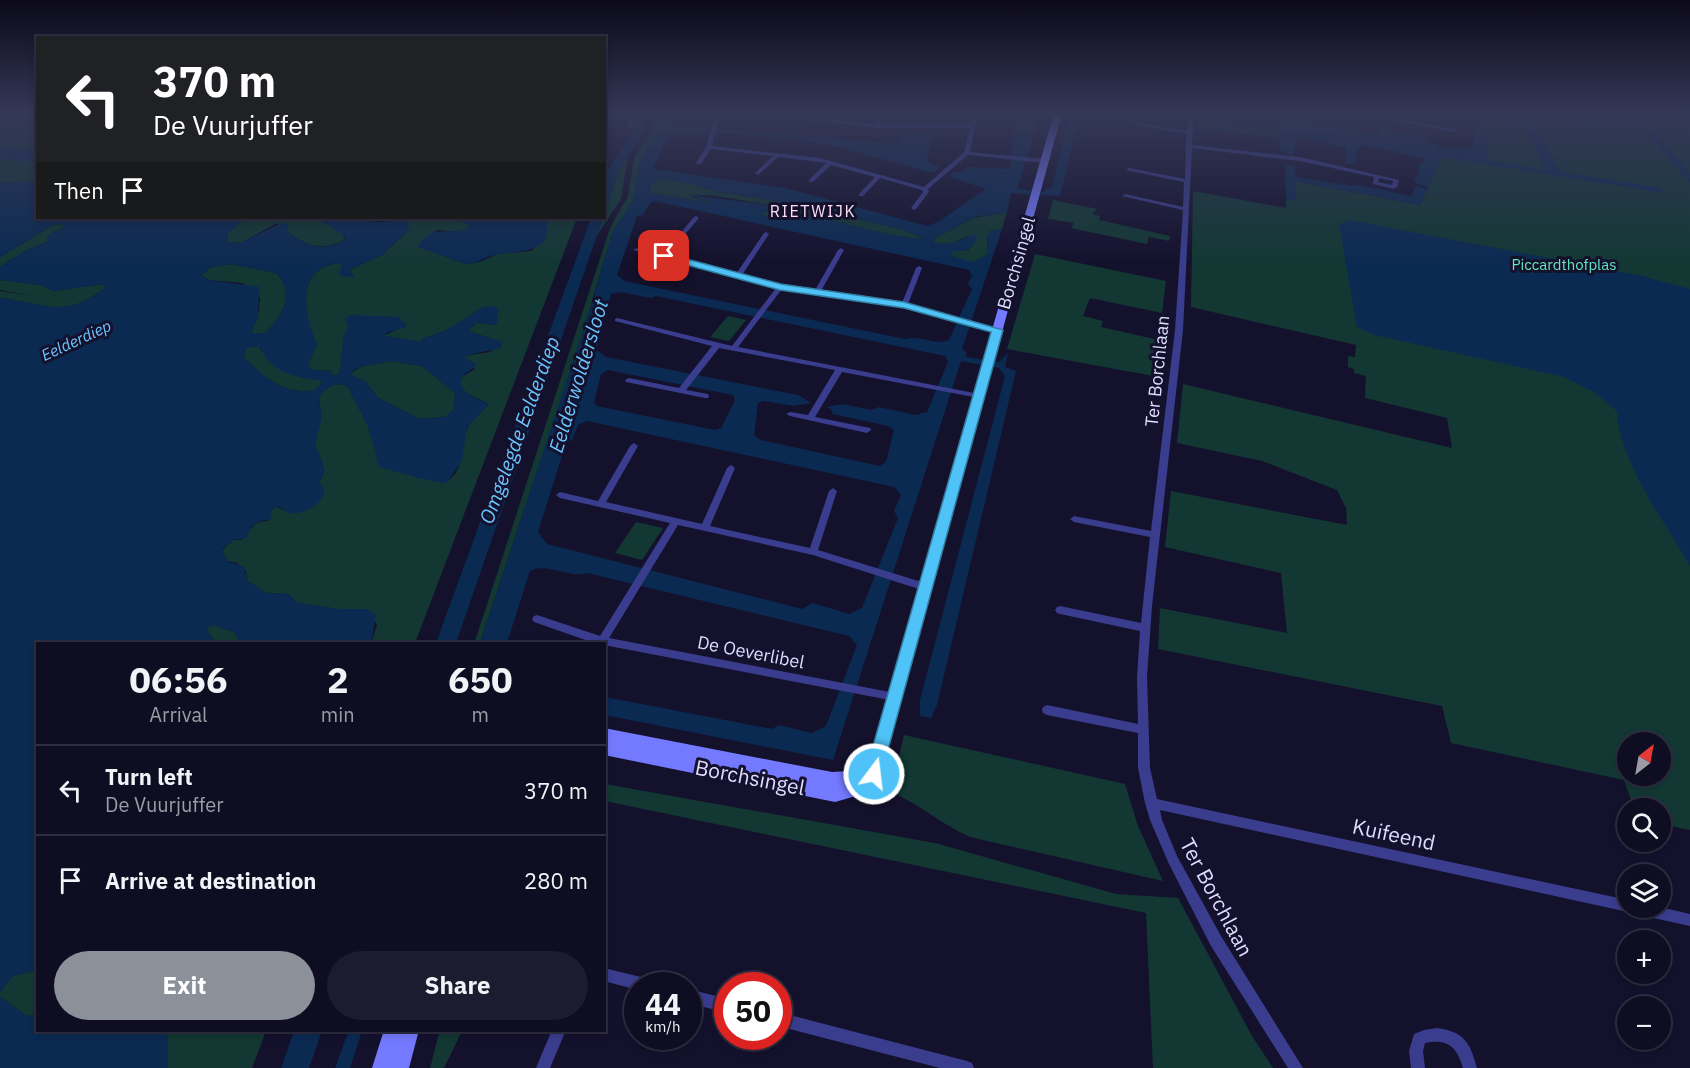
<!DOCTYPE html>
<html lang="en">
<head>
<meta charset="utf-8">
<style>
	body { margin:0; font-family:"IBM Plex Sans",sans-serif; background:#1d1b2f; color:#f1f3f6; height:100vh; display:flex; flex-direction:column; font-size:22px; white-space:nowrap }
	* { box-sizing:border-box; margin:0 }
	p { font-size:20px; color:#9b9ca5 }
	.icon { flex:none; width:33px; height:33px; fill:none; stroke:currentColor; stroke-width:2; stroke-linecap:round; stroke-linejoin:round }
	.map { position:relative; flex:1; overflow:hidden }
	.panel { position:absolute; left:36px; top:642px; width:570px; height:390px; display:flex; flex-direction:column; background:#0f0d22; border-radius:0px; box-shadow:0 3px 9px #0003,0 0 0 2px #2f2d40 }
	.panel>* { flex:none }
	.top-card { position:absolute; left:36px; top:36px; width:570px; height:183px; border-radius:0px; box-shadow:0 3px 9px #0003,0 0 0 2px #2f2d40; background:#202124; color:#fff; overflow:hidden }
	.needle { width:39px; rotate:31deg }
	.controls { position:absolute; left:1617px; top:732px; display:grid; gap:12px }
	.controls a { display:grid; place-items:center; width:54px; height:54px; border-radius:50%; background:#0f0d22; box-shadow:0 3px 9px #0003,0 0 0 2px #2f2d40; font-size:30px }
	.speed { position:absolute; left:624px; top:972px; display:flex; gap:12px; font-size:30px; font-weight:700; text-align:center }
	.speed>* { display:grid; place-content:center; width:78px; height:78px; border-radius:50%; background:#0f0d22; box-shadow:0 3px 9px #0003,0 0 0 2px #2f2d40; line-height:1 }
	.speed small { font-size:15px; font-weight:400 }
	.speed .limit { border:9px solid #d22; background:#fff; color:#111 }
	.pin { position:absolute; display:grid; place-items:center; width:51px; height:51px; color:#fff; margin:-26px; border-radius:12px; box-shadow:0 3px 9px #0006 }
	.me { position:absolute; width:66px; margin:-33px; rotate:15deg; stroke-linejoin:round; filter:drop-shadow(0 0 4px #0008) }
	.turn { display:flex; align-items:center; gap:21px; height:126px; padding:0 18px; font-size:27px }
	.turn .icon { width:78px; height:78px; stroke-width:2.5 }
	.turn b { display:block; font-size:42px; line-height:51px }
	.then { display:flex; align-items:center; height:57px; padding:0 18px; background:#0003; gap:12px; font-size:22px }
	.eta { display:flex; justify-content:space-evenly; align-items:center; height:102px; text-align:center }
	.eta b { font-size:36px; font-weight:700; line-height:42px }
	.primary-button { display:flex; gap:12px; margin-top:auto; padding:12px 18px }
	.primary-button a { flex:1; height:69px; border-radius:36px; background:#8c9099; color:#fff; font-size:24px; font-weight:700; line-height:69px; text-align:center }
	.primary-button a+a { background:#1d1b2f; color:#f1f3f6 }
	ul { padding:0; list-style:none }
	li { display:flex; align-items:center; gap:18px; height:90px; padding:0 18px; border-top:2px solid #2f2d40 }
	li div { flex:1 }
	li b { display:block; font-size:22px }
	li em { font-style:normal }
	.map>svg:first-child { display:block }
</style>
</head>
<body>
<div class="map">
<svg width="1690" height="1068" viewBox="0 0 1690 1068">
	<rect width="100%" height="100%" fill="#14112d"/>
	<path fill="#133834" fill-rule="evenodd" d="M0,113H37V150L0,148Z
		M654,113H659L658,133L640,162L634,199L612,234L579,345L480,643L474,644L610,228L628,196L634,158L652,128Z
		M1485,113H1690V830L1661,824L1660,808H1634L1624,780L1451,743L1442,706L1158,649L1160,608L1287,633L1281,573L1165,547L1171,491L1347,525L1346,508L1337,490L1262,461L1177,443L1183,384L1452,448L1447,418L1365,398L1366,376L1354,373V369L1348,367V356L1355,357L1356,345L1191,307L1193,191L1286,208V198L1288,200L1295,181L1420,205L1441,157L1486,164ZM1628,742H1660V776H1628Z
		M1199,120L1279,129L1280,138L1198,129Z
		M628,156L621,199L596,237L618,173Z
		M0,159L37,162V181L0,183Z
		M660,179L679,181L720,192L790,203L901,229L924,238C912,243 811,215 792,210C782,219 772,221 760,214L769,205C754,203 702,191 691,197L712,202H706L650,193L651,184Z
		M1053,200L1097,209L1092,214L1100,216L1099,220L1170,236L1169,241L1149,237L1147,244L1071,228L1074,223L1048,219Z
		M1007,212L1002,229L990,231L987,238L988,254L973,263L950,256L953,251L969,250L967,236L953,243H935L933,239L974,218Z
		M246,218H316L343,232L344,240C318,255 298,242 277,223L241,243L227,242L228,233Z
		M367,218H449L468,224V230L459,232L437,230L419,247L466,264L480,262L497,254L531,251L544,240L545,218H577L415,643H371L377,625L367,609H338L298,603L288,594L267,593L247,581L246,571L237,563L227,561L222,550L233,540H241C249,529 254,521 268,521L270,511L276,507L293,513C307,508 322,484 323,469C324,461 316,451 315,444C313,428 326,421 318,398C325,388 336,380 348,387L368,426L380,467L443,483C466,474 460,447 467,429C470,420 482,411 489,404C477,397 459,395 460,378L475,369L463,356L490,352L502,342L468,331L476,323L497,325V315L482,310L447,330L422,339L423,342L383,336L396,330L401,321L399,317L349,327L344,336L340,373L334,376L331,375L332,371L313,370L308,365L316,345C305,316 293,267 340,263L350,272L351,269L382,255L409,230L393,219L370,222Z
		M61,224L65,227L52,233L47,242L25,251L0,267V257L53,225Z
		M1035,254L1166,281L1162,313L1090,298L1083,316L1103,321L1101,327L1163,341L1159,377L1007,349Z
		M232,264L276,273C297,293 282,317 265,333H251L258,317L260,298L242,283L209,280L201,275L211,267Z
		M0,280L40,285L54,291L103,284L105,288C63,320 47,304 0,298V291L34,296L0,290Z
		M728,316L746,320L729,341L710,337Z
		M259,346L261,351L321,381V384L315,390C284,396 264,377 243,357L247,347Z
		M392,361L422,366L455,393L454,410L445,417L419,419L377,397L365,381L352,376V372L363,366Z
		M636,522L663,528L642,560L615,553Z
		M209,626H217L236,633L240,643H216L207,631Z
		M904,735L1125,784L1138,826L1163,881L970,837C942,825 920,804 891,792Z
		M605,784L935,843L1116,894L1178,898L1252,1036L1273,1068H1153L1146,913L605,801Z
		M37,970V1015L27,1016L0,997V992L13,976Z
		M440,1030L462,1031L444,1068H430Z
		M160,1031H266L252,1068H168V1037Z"/>
	<path fill="#0b2a52" fill-rule="evenodd" d="M637,113H648L641,138L618,172L605,213C604,199 602,184 608,171C617,151 636,136 637,113Z
		M659,113H677L671,125L675,127C748,129 821,139 894,143L899,141L907,131L932,132L927,161L940,167L933,173L831,145L746,134L668,135L653,169L785,188L927,226L938,222L986,189L950,177L951,173L963,171L968,167L1010,169L1014,125L1019,113H1040L1017,189L1044,192L1045,189L1052,188L1069,113H1080L1060,196L1011,193L1007,212L975,217L933,239L935,243H953L974,234L977,237C972,251 967,251 953,251L951,256L973,262L988,254L987,238L990,231L1002,229L962,349L966,352V357L999,362L1008,353L1005,367L1016,371L937,705L931,718L920,716V700L1005,376L999,368L961,361L833,760L605,715V697L772,729L779,725L812,733L826,726L857,645L849,636L587,573C568,579 549,562 530,571L507,643L480,644L593,300L612,233L634,199L640,162L658,133ZM660,179L679,181L720,192L790,203L901,229L924,238C912,243 811,215 792,210L781,214L778,219L760,214L769,211L767,209L769,205L689,195L712,202H706L650,193L651,184ZM654,201L969,270L972,275L968,284L972,289L949,340C934,346 921,335 905,339L624,281L617,275L637,216L643,215L650,203ZM619,292L651,298L656,296L945,356L948,362L927,412L915,415L879,407L871,410L843,404L826,407L831,409L833,414L888,426L894,430L886,462L880,466L761,440L754,436L758,403L764,401L794,406L811,403L798,395L606,357L597,350L611,294ZM608,370L733,395L735,400L721,428L715,430L597,406L594,402L601,374ZM587,421L894,487L901,495L894,511L898,518L862,608L849,614L813,603L802,609L547,544L538,532L566,443L572,440L578,425Z
		M1462,113H1529L1617,124L1619,127L1531,117L1561,172L1661,188L1663,193L1441,157L1428,187L1417,184L1414,180L1419,171L1418,166L1423,163L1424,159L1421,158L1363,145L1357,149L1356,165L1346,163V147L1330,145L1329,142L1296,139L1293,155L1280,151L1279,119L1310,121L1325,126L1380,133L1377,120H1383L1387,130L1425,139L1439,148H1473L1475,115ZM1486,119L1521,123L1546,170L1487,160Z
		M1629,113H1636L1690,173V183Z
		M0,148L37,150V162L0,159Z
		M1285,164L1294,165L1296,177C1316,181 1332,182 1352,186L1355,184L1411,196L1416,186L1427,189L1420,205L1295,181L1296,200L1293,201L1286,198Z
		M37,181L38,218H246L228,233L227,242L241,243L283,222L289,225L287,232C307,246 322,253 344,240L345,236L316,218H367L370,222C383,223 394,219 407,221L409,230L382,255L351,269L350,272L355,275L352,277L341,276L339,272L343,266L340,263C293,267 305,316 317,345L308,365L313,370L333,371L331,375L334,376L340,373L344,336L348,327L345,319L351,315L399,317L401,321L406,322L405,328L388,332L384,336L423,342L422,339L447,330L483,307L496,306L498,309L497,325L476,323L468,331L503,342L501,348L463,356L477,365L461,377C459,394 476,398 489,404L467,427L462,461L448,481L443,483L419,478L379,467L368,426L348,387C336,380 325,388 318,398L322,417L315,444L325,471L319,482L325,490C323,504 303,516 289,513C283,511 284,507 276,507L270,511L272,519L260,521L250,527L247,538L233,540L222,549L227,561L244,567L247,581L267,593L288,594L298,603L338,609H367L376,615L371,643H240L236,633L217,626H209L207,631L216,643L38,644L37,970L13,976L0,992V298C45,303 65,320 105,288L103,284L54,291L40,285L0,280V267L25,251L47,242V236L65,227L61,224L53,225L0,257V183ZM232,264L276,273C297,293 282,317 265,333H251L258,317L259,287L209,280L201,275L211,267ZM259,346C272,373 294,377 321,381V384L315,390C284,396 264,377 243,356L247,348ZM392,361L422,366L455,393L454,410L445,417L419,419L377,397L365,381L352,375V371L363,366Z
		M449,218H545C557,256 515,250 494,255C483,258 477,264 466,264L418,247C429,223 448,236 468,229V224Z
		M591,218H603L456,643H436Z
		M1349,220L1642,276L1690,289V566C1664,520 1620,464 1617,411L1594,392L1564,377L1374,335L1357,327L1339,225Z
		M0,997L27,1016L37,1015L38,1030L160,1031L168,1037V1068H0Z
		M349,1030L362,1031L350,1068H335Z
		M294,1031H322L309,1068H281Z"/>
	<g fill="none" stroke-linecap="round" stroke-linejoin="round">
		<path stroke="#0b2a52" stroke-width="2" d="M1638,115L1670,116
			M1681,117L1690,118
			M1679,162H1690"/>
		<path fill="#3a3d8e" fill-rule="evenodd" d="M629,113H634L633,127L630,129L627,127Z
			M712,113H780L874,124L881,113H886L879,124H971L973,113H978L970,152L1044,159L1047,161L1044,163L968,155L928,189L929,192L916,209L914,210L911,208L923,192L922,190L880,178L863,196H859V194L875,177L831,165L813,182H809V180L826,163L820,162L778,157L758,175L755,173L756,172L773,156L711,149L701,164H697L696,163L706,147L715,115ZM720,115H765L875,128H970L964,152L924,187L820,158L712,146Z
			M1188,113H1194L1192,145L1300,157L1399,180L1397,187L1394,189L1373,184L1374,177L1300,161L1192,148L1183,330L1152,606L1147,677L1150,768L1157,799L1628,900V908L1660,907L1690,914V926L1635,914L1630,911L1628,912L1160,810L1162,820L1177,856L1221,936L1303,1068H1288L1211,946L1169,864L1150,820L1145,803L1138,768V733L1047,715L1043,713L1042,710L1043,707L1047,705L1138,724L1137,677L1140,631L1060,614L1057,613L1055,610L1057,607L1060,606L1141,623L1150,537L1074,522L1070,519L1074,516L1151,531L1175,330L1183,210L1122,196L1125,194L1183,207L1184,182L1126,170L1129,168L1185,179L1186,147L1185,146L1187,134L1130,124L1133,122L1187,131ZM1379,178L1393,181L1392,185L1378,182Z
			M1267,113L1384,115L1457,130L1454,132L1384,119L1269,115Z
			M696,216L699,218L698,219L667,256L736,274L764,233L766,232L769,234L742,275L780,285L815,290L838,250L841,248L844,250L821,291L902,303L916,268L919,266L922,268L908,304L1000,328L1001,330L997,332L904,307L782,289L738,347L979,394L983,396L979,398L842,372L815,417L870,428L871,430L867,433L790,416L786,414L790,412L808,415L835,370L719,348L686,390L708,394L709,396L708,398H705L626,382L625,380L629,378L679,388L712,346L615,321V319L617,318L732,346L776,288L633,250L636,248L662,255L694,217Z
			M634,443L638,446L606,502L702,524L727,468L731,465L735,468L710,526L810,548L829,491L833,488L837,491L818,550L928,584L930,587L928,590L925,591L813,555L678,525L609,638L895,693L899,694L900,697L899,700L895,701L604,645V644H597L534,622L532,619L534,616L537,615L600,636L670,523L560,498L556,495L560,492L598,501L630,446Z
			M604,968L649,979L654,981L655,986H638V990L604,981Z
			M688,989L728,999V1013L688,1003Z
			M778,1012L967,1061L972,1063L974,1068H940L778,1026Z
			M1437,1028C1465,1032 1470,1043 1477,1068H1463C1457,1047 1448,1038 1425,1043L1423,1051L1425,1068H1411L1409,1051L1414,1034L1424,1030Z
			M552,1030H566L550,1068H536Z"/>
		<path fill="#747aff" fill-rule="evenodd" d="M1054,113H1062L880,778L863,794L835,802L604,755V728L832,772L850,771L870,757Z
			M384,1030H419L409,1068H372Z"/>
	</g>
	<linearGradient id="sky" x2="0" y2="1"><stop stop-color="#0b0919"/><stop offset="0.43" stop-color="#343857"/><stop offset="1" stop-color="#343857" stop-opacity="0"/></linearGradient>
	<rect width="1690" height="263" fill="url(#sky)"/>
	<path fill="#4fc3f7" stroke="#337fa1" stroke-width="1.5" d="M664,253L781,284L904,302L1003,330L880,779L874,781L868,779L865,774L991,332L904,308L780,290L661,258L659,256Z"/>
	<g text-anchor="middle" dominant-baseline="central" stroke-width="6" stroke-linejoin="round" paint-order="stroke">
		<g font-size="15" fill="#62e6bc" stroke="#14112d">
			<text x="1564" y="264">Piccardthofplas</text>
		</g>
		<g font-size="16" letter-spacing="1.5" fill="#ffdff6" stroke="#14112d">
			<text x="813" y="211">RIETWIJK</text>
		</g>
		<g font-size="16" font-style="italic" fill="#6bc5ff" stroke="#14112d">
			<text transform="translate(76 340) rotate(-25)">Eelderdiep</text>
		</g>
		<g font-size="18" fill="#dfddff" stroke="#14112d">
			<text transform="translate(1016 263) rotate(-74)">Borchsingel</text>
			<text transform="translate(1157 371) rotate(-84)">Ter Borchlaan</text>
			<text transform="translate(751 652) rotate(11)">De Oeverlibel</text>
		</g>
		<g font-size="20" font-style="italic" fill="#6bc5ff" stroke="#14112d">
			<text transform="translate(578 376) rotate(-73)">Eelderwoldersloot</text>
			<text transform="translate(519 430) rotate(-70)">Omgelegde Eelderdiep</text>
		</g>
		<g font-size="21" fill="#dfddff" stroke="#14112d">
			<text transform="translate(750 777) rotate(11)">Borchsingel</text>
			<text transform="translate(1394 834) rotate(12)">Kuifeend</text>
			<text transform="translate(1217 897) rotate(62)">Ter Borchlaan</text>
		</g>
	</g>
</svg>
<div class="controls">
<a><svg class="needle" viewBox="-14 -14 28 28"><path d="M0-13l5 13h-10z" fill="#e53935"/><path d="M0 13l5-13h-10z" fill="#9b9ca5"/></svg></a>
<a><svg class="icon" aria-label="search" viewBox="0 0 24 24"><circle cx="10" cy="10" r="6"/><path d="M15 15l6 6"/></svg></a>
<a><svg class="icon" aria-label="layers" viewBox="0 0 24 24"><path d="M12 4l9 5-9 5-9-5zM3 14l9 5 9-5"/></svg></a>
<a>+</a>
<a>−</a>
</div>
<div class="speed"><div>44<small>km/h</small></div><div class="limit">50</div></div>
<div class="pin" style="left:664px;top:256px;background:#d93025"><svg class="icon" aria-label="arrive" viewBox="0 0 24 24"><path d="M6 21V4h12l-3 4 3 4H6"/></svg></div>
<svg class="me" style="left:874px;top:774px" viewBox="-20 -20 40 40"><circle r="17" fill="#4fc3f7" stroke="#fff" stroke-width="3"/><path d="M0-11L8 9 0 5-8 9z" fill="#fff"/></svg>
<div class="top-card">
<div class="turn"><svg class="icon" aria-label="left" viewBox="0 0 24 24"><path d="M17 20v-9H6M10 6l-5 5 5 5"/></svg><div><b>370 m</b>De Vuurjuffer</div></div>
<div class="then">Then<svg class="icon" aria-label="arrive" viewBox="0 0 24 24"><path d="M6 21V4h12l-3 4 3 4H6"/></svg></div>
</div>
<section class="panel">
<div class="eta">
<div><b>06:56</b><p>Arrival</p></div>
<div><b>2</b><p>min</p></div>
<div><b>650</b><p>m</p></div>
</div>
<ul>
<li><svg class="icon" aria-label="left" viewBox="0 0 24 24"><path d="M17 20v-9H6M10 6l-5 5 5 5"/></svg><div><b>Turn left</b><p>De Vuurjuffer</p></div><em>370 m</em></li>
<li><svg class="icon" aria-label="arrive" viewBox="0 0 24 24"><path d="M6 21V4h12l-3 4 3 4H6"/></svg><div><b>Arrive at destination</b></div><em>280 m</em></li>
</ul>
<div class="primary-button"><a>Exit</a><a>Share</a></div>
</section>
</div>
</body>
</html>
